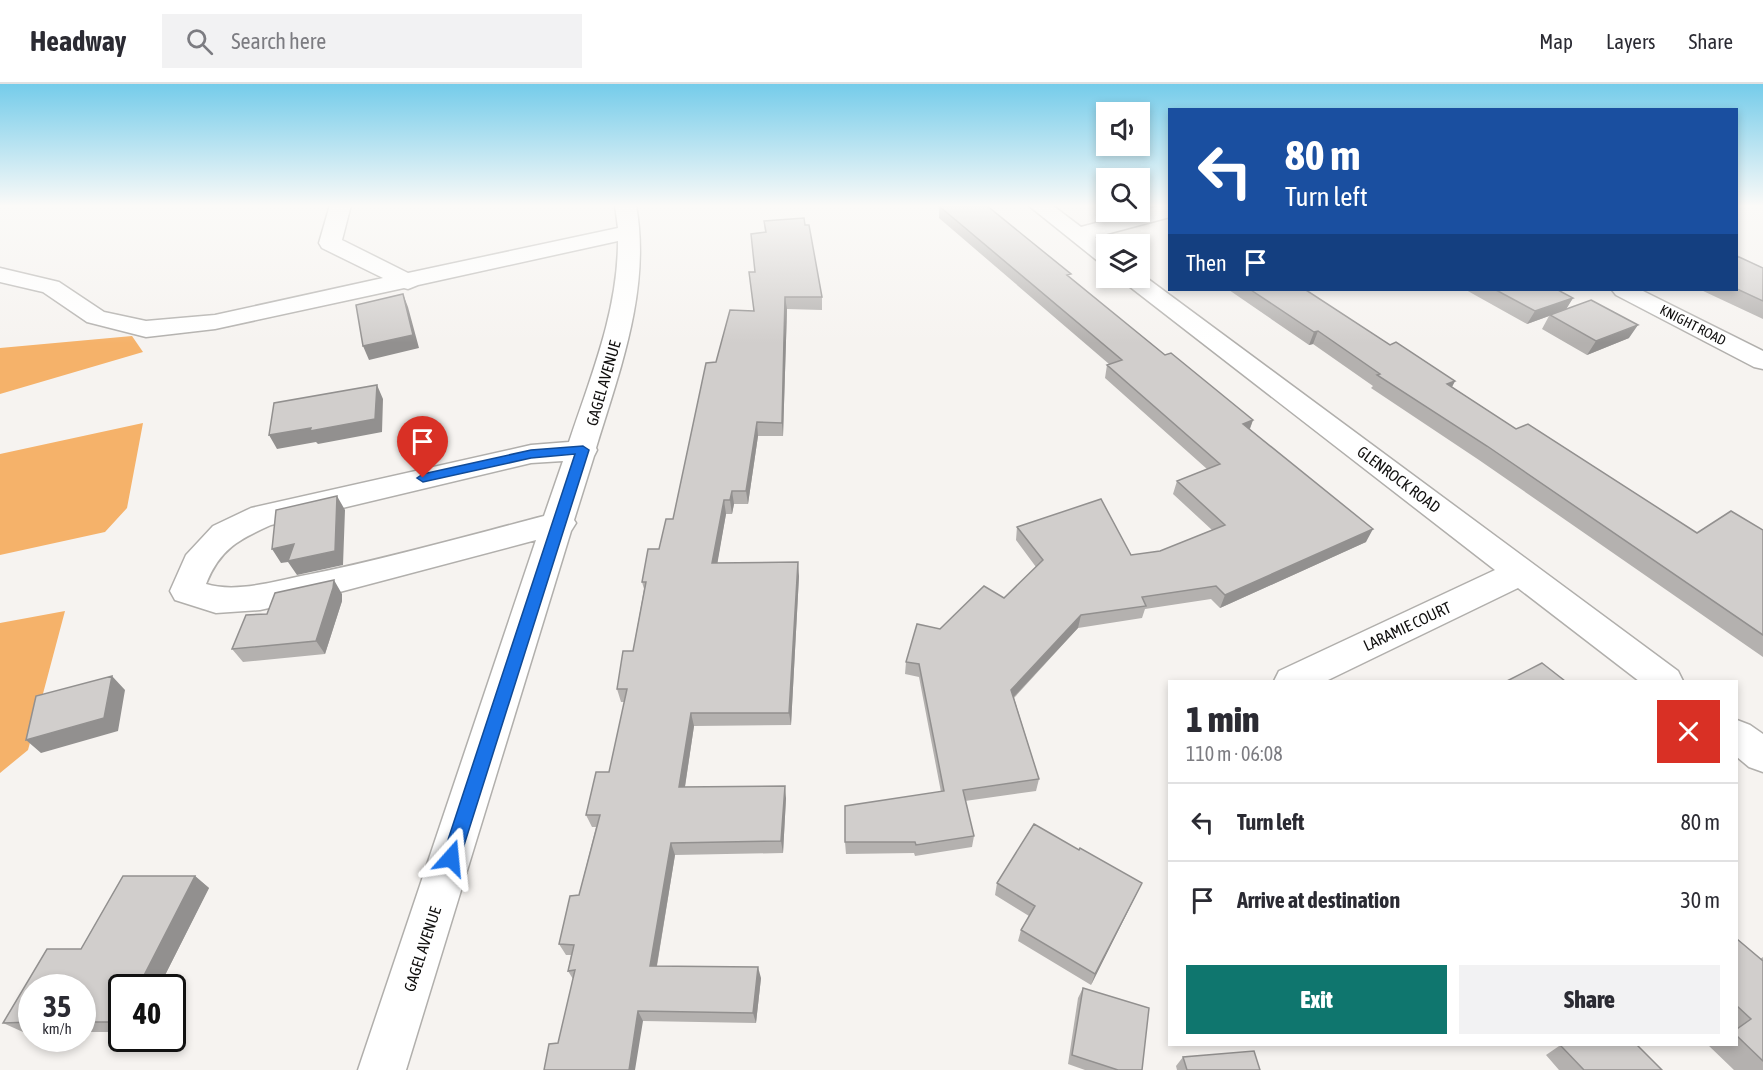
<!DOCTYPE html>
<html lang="en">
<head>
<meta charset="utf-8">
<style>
	body { margin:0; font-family:"Asap Condensed",sans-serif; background:#f2f2f3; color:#2b2b33; height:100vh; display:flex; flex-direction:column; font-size:22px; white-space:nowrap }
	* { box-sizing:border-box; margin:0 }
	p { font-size:20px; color:#7c7c81 }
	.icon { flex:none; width:33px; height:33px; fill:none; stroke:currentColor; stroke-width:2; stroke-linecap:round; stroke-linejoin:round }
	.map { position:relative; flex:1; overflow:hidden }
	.details { position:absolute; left:1168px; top:596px; width:570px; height:366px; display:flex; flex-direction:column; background:#fff; border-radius:0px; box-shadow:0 3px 9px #0003 }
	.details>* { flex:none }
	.guide { position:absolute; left:1168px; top:24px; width:570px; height:183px; border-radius:0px; box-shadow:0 3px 9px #0003; background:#1a4fa0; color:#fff; overflow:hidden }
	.fabs { position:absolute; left:1096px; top:18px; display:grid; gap:12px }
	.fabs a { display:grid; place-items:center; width:54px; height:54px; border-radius:0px; background:#fff; box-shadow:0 3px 9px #0003; font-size:30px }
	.speed { position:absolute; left:18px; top:890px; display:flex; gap:12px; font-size:30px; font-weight:700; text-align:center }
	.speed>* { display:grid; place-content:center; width:78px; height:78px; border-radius:50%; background:#fff; box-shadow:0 3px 9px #0003; line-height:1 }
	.speed small { font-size:15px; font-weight:400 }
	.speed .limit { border:3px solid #111; border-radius:9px; background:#fff; color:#111 }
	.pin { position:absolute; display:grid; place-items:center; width:51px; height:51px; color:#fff; margin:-62px -26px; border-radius:50% 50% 50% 0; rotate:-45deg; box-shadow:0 0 6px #0007 }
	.pin .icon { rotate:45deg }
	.me { position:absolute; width:66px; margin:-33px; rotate:18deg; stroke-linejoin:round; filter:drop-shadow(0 0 4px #0008) }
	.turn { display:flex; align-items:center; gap:21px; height:126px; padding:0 18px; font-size:27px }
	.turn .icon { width:78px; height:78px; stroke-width:2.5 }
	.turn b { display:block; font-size:42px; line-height:51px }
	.then { display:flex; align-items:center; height:57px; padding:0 18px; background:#0003; gap:12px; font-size:22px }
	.round { display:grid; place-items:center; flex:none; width:63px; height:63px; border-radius:0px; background:#f2f2f3 }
	.overview { display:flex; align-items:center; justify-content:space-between; height:102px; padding:0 18px }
	h1 { font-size:36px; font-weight:800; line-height:45px }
	.primary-button { display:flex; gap:12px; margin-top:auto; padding:12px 18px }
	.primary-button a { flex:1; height:69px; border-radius:0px; background:#0f766e; color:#fff; font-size:24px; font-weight:800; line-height:69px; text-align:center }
	.primary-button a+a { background:#f2f2f3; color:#2b2b33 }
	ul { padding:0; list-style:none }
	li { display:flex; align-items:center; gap:18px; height:78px; padding:0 18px; border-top:2px solid #e1e1e2 }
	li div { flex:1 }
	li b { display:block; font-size:22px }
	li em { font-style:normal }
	header { display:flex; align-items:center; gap:36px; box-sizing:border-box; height:84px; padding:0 30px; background:#fff; border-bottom:2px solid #e1e1e2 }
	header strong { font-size:28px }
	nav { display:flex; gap:33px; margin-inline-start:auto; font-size:21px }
	.search { width:420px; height:54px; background:#f2f2f3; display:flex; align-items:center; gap:15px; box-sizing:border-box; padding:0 21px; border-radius:0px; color:#7c7c81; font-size:22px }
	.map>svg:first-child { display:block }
</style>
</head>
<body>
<header>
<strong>Headway</strong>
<div class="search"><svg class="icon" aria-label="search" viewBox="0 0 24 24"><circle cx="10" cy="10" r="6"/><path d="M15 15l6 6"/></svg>Search here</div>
<nav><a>Map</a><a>Layers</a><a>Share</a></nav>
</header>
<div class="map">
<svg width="1763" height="986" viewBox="0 0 1763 986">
	<rect width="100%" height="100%" fill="#f6f3f0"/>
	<path fill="#f5b26a" d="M132,252L143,268L0,310V264Z
		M143,339L127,424L105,448L0,471V370Z
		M65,527L28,666L0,689V539Z"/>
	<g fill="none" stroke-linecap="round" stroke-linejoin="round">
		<g stroke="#b1afac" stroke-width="3">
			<path id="minor" d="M330,121H351L342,156L408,189L618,144L615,121H636C651,205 620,285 596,364L597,366L594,372L574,436L576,439L571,447L406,986H358L536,456L332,510L260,526L216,529L175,516L170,507L186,471L213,442L251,424L531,361L569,358C591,292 618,227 618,157L418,201L408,205L404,204L215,245L146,253L87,238L43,208L0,198V184L59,198L104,228L146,237L215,231L383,194L322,164L319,159ZM563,377L544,432C463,453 382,476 301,492C272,498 235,509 206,500C220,465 238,456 271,441L531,379Z
				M1028,121H1052L1081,143L1163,121H1170V133L1095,153L1107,162V180L1099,178Z
				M1140,189L1678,587L1683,597H1639L1518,504L1326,597H1274L1279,587L1495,486L1125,199L1121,194H1140Z
				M1612,206H1641L1763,267V285L1754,283L1616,211Z
				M1737,636L1750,641L1763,650V688L1749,683L1737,673Z"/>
		</g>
		<use href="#minor" fill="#fff" fill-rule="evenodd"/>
	</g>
	<path fill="#b4b1af" d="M939,122L1070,194L1165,271L1253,336L1250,345L1366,458L1220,524L1211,515L1145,525L1142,534L1078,544L1014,614L1039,695L1036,707L965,717L974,752L972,763L915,772L914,769L846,770L845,758L941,708L919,593L905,590L906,578L940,545L1004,514L1036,483L1016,456L1017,443L1131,471L1160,467L1212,446L1173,410L1177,397L1207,385L1105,294L1107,281L1109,280L939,134Z
		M764,137L822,213V226L787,225L783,352H758L748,420H734L732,430H726L717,479L799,492L791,641L694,642L685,703L786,714L783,769L675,771L657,882L761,894L756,939L643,937L558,959L573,895L568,887L571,871H566L559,860L579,811L596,743H592L586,731L609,688L625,618H621L617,605L633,567L644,505L642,498L659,465L673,435L716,278L754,227L755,188L765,148Z
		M1737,172L1763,184V235L1701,206H1737Z
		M1229,206H1306L1390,261L1455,297L1452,303L1516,345L1697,449L1763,446V573L1479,376L1371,304L1373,302L1313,260L1309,261Z
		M1466,206H1558L1573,214L1566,225L1629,254L1587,271L1542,245L1549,232L1527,240Z
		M342,510V517L325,570L243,578L232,565L267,530Z
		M1079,766L1142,799L1091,901L1018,857L1021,846L1029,832L995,811L997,799Z
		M123,792H195L209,804L159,903H122V948H82V903H32V948H23L3,939L47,865H81Z
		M1737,855L1760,875L1763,873V986H1734L1708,961L1737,960Z
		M1083,904L1142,986H1085L1068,980L1078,914Z
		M1562,960H1636L1662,986H1559L1546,971Z
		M1183,973L1260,986H1177L1176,982Z"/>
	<path fill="#92908f" d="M403,210L408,223L419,264L369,276L363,262Z
		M785,213L787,225L783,352L782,339Z
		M1573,214L1565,227L1550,231L1549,232L1527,240L1535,227Z
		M1638,241L1629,254L1587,271L1596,257Z
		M1318,247L1313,260L1309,261L1314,248Z
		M1455,297L1448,310L1447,300Z
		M377,301L383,315L382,348L318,360L316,358L277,365L269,351Z
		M1253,336L1248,349L1243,340Z
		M757,338L758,352L748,420L746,407Z
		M732,407L734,420L732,430L730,416Z
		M337,412L345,426L343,481L297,491L288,478L281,479L272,465Z
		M724,416L726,430L715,493L712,479Z
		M1373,445L1366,458L1220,524L1225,511Z
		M798,478L799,492L791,641L789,629Z
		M334,496L342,510V517L325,570L316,557Z
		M1081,531L1078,544L1009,618L1011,606Z
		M112,592L125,606L118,647L41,669L26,656Z
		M691,629L694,642L683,715L679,703Z
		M785,702L786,714L783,769L781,757Z
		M671,759L675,771L655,892L650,882Z
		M195,792L209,804L159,903H138Z
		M1142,799L1091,901L1095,890Z
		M758,883L761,894L756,939L753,929Z
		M122,922V943L113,938Z
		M638,927L643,937L635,986H629Z"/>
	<path fill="#d1cecc" stroke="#92908f" stroke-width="1.5" d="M941,121H986L1071,190L1067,191L1165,271L1171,269L1253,336L1243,340L1373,445L1225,511L1216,502L1142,513L1146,522L1081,531L1011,606L1039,695L963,706L974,752L916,761L915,758H845V722L944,707L919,580L906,578L917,540L940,545L984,502L1004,514L1043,476L1017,443L1101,415L1131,471L1160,467L1225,441L1177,397L1220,380L1107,281L1122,276L939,122Z
		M804,134L805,141H809L822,213H785L782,339L757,338L746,407H732L730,416H724L712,479L798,478L789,629H691L679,703L785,702L781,757L671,759L650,882L758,883L753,929L638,927L629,986H544L549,960L558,959L575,886L568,887L574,861L559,860L570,812L579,811L600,731H586L596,688H609L627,605H617L623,567H633L646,498H642L648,465H659L666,435H673L706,279L716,278L730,226L754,227L749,188H755L751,150L766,148L764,137Z
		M1737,172L1763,184V217L1737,205Z
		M1251,206H1306L1390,261L1396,258L1455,297L1447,300L1516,345L1528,340L1697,449L1731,427L1763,446V551L1487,362L1377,291L1380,290L1318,247L1314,248Z
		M1496,206H1558L1573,214L1535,227Z
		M403,210L413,251L363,262L356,221Z
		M1591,216L1638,241L1596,257L1550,231Z
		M377,301L375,335L310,347L311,344L269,351L274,319Z
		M337,412L335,467L288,477L294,460L272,465L276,426Z
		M334,496L333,504L316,557L232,565L246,531L267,530L275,509Z
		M1542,579L1565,597H1507Z
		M112,592L104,634L26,656L36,612Z
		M1034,740L1079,766L1080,764L1142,799L1095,890L1021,846L1035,822L997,799Z
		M123,792H195L138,903H122V922L113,938H82V903H32V938L3,939L47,865H81Z
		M1737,855L1763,877V977L1737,952V945L1751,935L1737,922Z
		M1083,904L1149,924L1142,986H1118L1072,971Z
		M1564,960H1636L1662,986H1584L1561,962Z
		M1254,967L1260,986H1187L1183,973Z"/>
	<linearGradient id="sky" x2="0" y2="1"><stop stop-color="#75ccea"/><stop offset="0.47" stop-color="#fbfaf8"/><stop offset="1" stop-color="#fbfaf8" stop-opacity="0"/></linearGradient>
	<rect width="1763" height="259" fill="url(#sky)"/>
	<path fill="#1a73e8" stroke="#114b97" stroke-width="1.5" d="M583,362L589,366L460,774L457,780L451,783L445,780L442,774L575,370L531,374L423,398L417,394L423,390L531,366Z"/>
	<g text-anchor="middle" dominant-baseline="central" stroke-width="4.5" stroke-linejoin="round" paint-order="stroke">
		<g font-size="14" fill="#11100f" stroke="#fff">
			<text transform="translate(1693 241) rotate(27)">KNIGHT ROAD</text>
		</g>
		<g font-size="16" fill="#11100f" stroke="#fff">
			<text transform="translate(603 299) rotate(-74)">GAGEL AVENUE</text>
			<text transform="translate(1399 395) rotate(37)">GLENROCK ROAD</text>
			<text transform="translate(1407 542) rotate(-25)">LARAMIE COURT</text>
			<text transform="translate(422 865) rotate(-72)">GAGEL AVENUE</text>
		</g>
	</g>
</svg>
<div class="fabs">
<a><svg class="icon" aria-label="sound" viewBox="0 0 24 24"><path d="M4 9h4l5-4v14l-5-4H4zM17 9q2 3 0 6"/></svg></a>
<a><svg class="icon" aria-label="search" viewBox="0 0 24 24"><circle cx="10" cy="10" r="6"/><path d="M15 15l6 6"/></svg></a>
<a><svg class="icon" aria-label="layers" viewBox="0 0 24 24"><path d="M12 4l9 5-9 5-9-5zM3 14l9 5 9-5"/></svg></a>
</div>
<div class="speed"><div>35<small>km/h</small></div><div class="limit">40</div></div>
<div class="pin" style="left:423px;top:394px;background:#d93025"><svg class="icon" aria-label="arrive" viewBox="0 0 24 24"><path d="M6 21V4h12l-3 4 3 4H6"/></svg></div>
<svg class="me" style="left:451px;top:774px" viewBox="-20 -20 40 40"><path d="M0-17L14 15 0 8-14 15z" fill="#1a73e8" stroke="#fff" stroke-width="4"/></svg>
<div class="guide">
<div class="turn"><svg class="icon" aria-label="left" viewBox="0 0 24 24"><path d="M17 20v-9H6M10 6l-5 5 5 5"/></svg><div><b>80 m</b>Turn left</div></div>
<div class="then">Then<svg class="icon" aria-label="arrive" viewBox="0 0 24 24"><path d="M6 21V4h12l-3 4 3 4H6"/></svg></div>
</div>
<section class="details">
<div class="overview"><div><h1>1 min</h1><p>110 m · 06:08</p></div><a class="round" style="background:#d93025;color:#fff"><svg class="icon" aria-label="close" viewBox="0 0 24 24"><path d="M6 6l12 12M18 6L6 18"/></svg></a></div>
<ul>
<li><svg class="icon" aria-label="left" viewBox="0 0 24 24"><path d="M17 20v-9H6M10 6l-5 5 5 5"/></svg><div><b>Turn left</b></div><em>80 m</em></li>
<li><svg class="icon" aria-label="arrive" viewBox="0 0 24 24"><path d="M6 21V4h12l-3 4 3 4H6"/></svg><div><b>Arrive at destination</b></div><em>30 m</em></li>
</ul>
<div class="primary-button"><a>Exit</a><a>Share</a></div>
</section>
</div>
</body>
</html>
